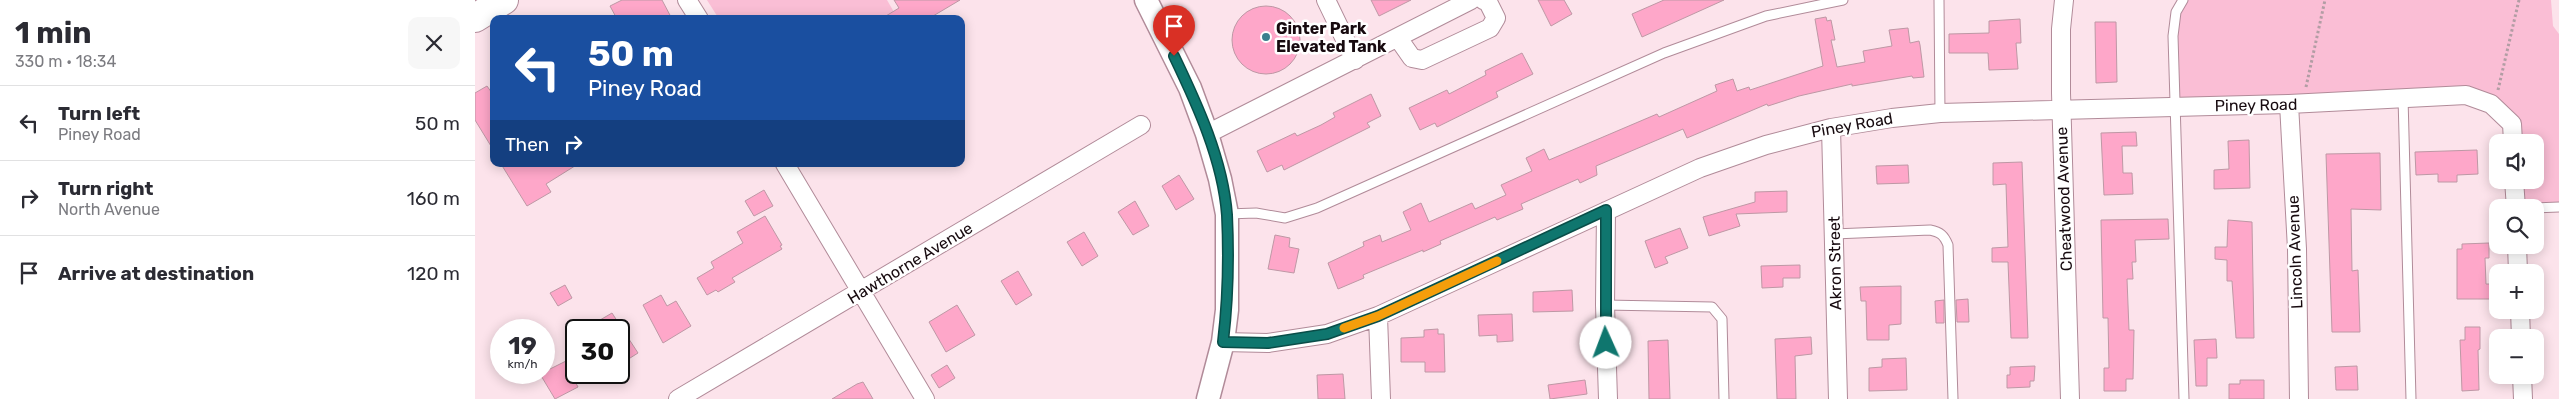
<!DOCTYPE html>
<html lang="en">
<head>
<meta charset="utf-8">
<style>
	body { margin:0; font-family:Rubik,sans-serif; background:#f7f7f7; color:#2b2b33; height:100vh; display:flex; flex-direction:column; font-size:19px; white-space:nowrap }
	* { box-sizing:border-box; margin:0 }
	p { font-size:16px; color:#7c7c81 }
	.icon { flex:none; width:28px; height:28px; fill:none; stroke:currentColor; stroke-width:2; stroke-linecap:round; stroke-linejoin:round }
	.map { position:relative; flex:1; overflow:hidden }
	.side { display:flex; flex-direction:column; background:#fff; width:475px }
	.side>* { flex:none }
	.hud { position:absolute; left:15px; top:15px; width:475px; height:152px; border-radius:10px; box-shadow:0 2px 12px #0003; background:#1a4fa0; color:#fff; overflow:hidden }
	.buttons { position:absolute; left:2014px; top:134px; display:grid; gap:10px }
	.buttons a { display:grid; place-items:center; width:55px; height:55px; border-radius:10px; background:#fff; box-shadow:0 2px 12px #0003; font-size:25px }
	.speed { position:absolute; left:15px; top:319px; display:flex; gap:10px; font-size:25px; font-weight:700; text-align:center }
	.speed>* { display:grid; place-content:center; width:65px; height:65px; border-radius:50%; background:#fff; box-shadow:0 2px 12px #0003; line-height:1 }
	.speed small { font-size:12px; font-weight:400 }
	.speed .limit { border:2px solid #111; border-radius:8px; background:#fff; color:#111 }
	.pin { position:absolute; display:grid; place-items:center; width:42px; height:42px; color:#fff; margin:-51px -21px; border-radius:50% 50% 50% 0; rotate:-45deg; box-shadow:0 0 5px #0007 }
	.pin .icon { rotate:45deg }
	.me { position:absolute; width:55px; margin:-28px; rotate:358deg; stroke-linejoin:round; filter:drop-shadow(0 0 4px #0008) }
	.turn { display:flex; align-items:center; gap:18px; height:105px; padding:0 15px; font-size:22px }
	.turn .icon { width:65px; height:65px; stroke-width:2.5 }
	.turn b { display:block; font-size:35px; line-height:42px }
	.then { display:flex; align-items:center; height:48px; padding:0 15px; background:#0003; gap:10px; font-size:19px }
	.round { display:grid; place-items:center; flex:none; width:52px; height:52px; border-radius:10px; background:#f7f7f7 }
	.summary { display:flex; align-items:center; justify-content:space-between; height:85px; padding:0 15px }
	h1 { font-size:30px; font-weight:700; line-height:38px }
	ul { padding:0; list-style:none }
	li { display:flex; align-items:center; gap:15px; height:75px; padding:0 15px; border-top:1px solid #e1e1e2 }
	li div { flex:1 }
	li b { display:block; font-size:19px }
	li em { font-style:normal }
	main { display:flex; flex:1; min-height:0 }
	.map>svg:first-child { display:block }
</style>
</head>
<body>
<main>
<section class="side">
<div class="summary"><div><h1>1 min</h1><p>330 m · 18:34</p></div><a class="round"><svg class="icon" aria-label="close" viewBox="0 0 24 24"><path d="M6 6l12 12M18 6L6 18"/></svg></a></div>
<ul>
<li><svg class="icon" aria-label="left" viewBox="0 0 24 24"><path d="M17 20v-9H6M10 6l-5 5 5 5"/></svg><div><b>Turn left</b><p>Piney Road</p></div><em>50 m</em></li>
<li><svg class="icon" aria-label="right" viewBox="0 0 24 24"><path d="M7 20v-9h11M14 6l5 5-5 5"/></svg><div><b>Turn right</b><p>North Avenue</p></div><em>160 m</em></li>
<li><svg class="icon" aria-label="arrive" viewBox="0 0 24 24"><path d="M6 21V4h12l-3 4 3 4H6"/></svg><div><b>Arrive at destination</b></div><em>120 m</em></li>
</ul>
</section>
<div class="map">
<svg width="2084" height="399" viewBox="0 0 2084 399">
	<rect width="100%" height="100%" fill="#fce3eb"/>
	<path fill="#fabed5" d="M232,0H412L423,19H244Z
		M1708,0H2076L2078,26L2084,34V207H2041L2039,180H2060V142H2038L2037,124L1991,95L1700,106L1698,36Z"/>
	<path fill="#fea7c9" stroke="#be98a5" d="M147,0H187L197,19H142L135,6Z
		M419,0H485L453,19H406L424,8Z
		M896,0H936L904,16Z
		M1063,0H1089L1097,14L1076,26Z
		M1189,0H1249L1167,37L1157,14Z
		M757 40a34 34 0 1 1 68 0a34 34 0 1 1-68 0Z
		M1351,17L1352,21L1356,20L1360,40H1356L1362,67L1390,62L1388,51L1417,46L1414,30L1433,28L1435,43L1444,41L1445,45L1449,77L1438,78L1437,76L1377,86V84L1324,96L1293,106L1292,104L1212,138L1208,129L1121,166L1122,175L1105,183L1103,179L1046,204L1048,209L1022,220L1020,217L965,241L966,244L948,252V250L888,275L889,278L863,289L853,263L889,246L888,242L905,235L907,242L936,230L928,212L946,203L954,222L997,203L1000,209L1031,195L1026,185L1057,171L1051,158L1069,149L1074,160L1182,114L1184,117L1242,91L1240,85L1258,79L1262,91L1274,87L1275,90L1348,66L1340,19Z
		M1545,19L1546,43H1541L1543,69L1514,70L1513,53H1474V34L1514,33V21Z
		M1620,22H1641L1642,82L1621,83Z
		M1047,53L1058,74L1021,92L1023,97L962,127L960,123L945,130L934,108L972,90L974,94L1011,75L1010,71Z
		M12,86L19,96V151L0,120V93Z
		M896,94L906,116L892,123L895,127L809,170L807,165L792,172L782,151L820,133L822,136L846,125L860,117L858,113Z
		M1661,132L1662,146H1647L1648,173H1657L1658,194L1629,195L1626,133Z
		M1774,140L1775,188L1739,189V170L1754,169L1753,141Z
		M2002,150L2003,174L1982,175V182H1963V174L1941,175L1940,152Z
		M1905,153L1906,210L1876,209L1877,271L1883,270L1885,332H1857L1851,154Z
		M1547,162L1553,338H1536L1533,262H1517V248L1533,247L1531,184L1518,185V163Z
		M26,164H103L71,184L76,192L52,206Z
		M1433,165L1434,183L1402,184L1401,166Z
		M704,175L719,199L701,210L687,186Z
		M289,190L298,206L279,216L270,201Z
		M1312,191V212L1261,214L1265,226L1234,236L1228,217L1280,202V192Z
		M660,201L674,226L658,235L643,212Z
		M290,216L307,245L305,246L307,249L257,278L260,282L243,292L241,290L232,295L222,278L239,268L236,262L268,243L262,232Z
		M1693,219L1694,239L1660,240L1661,262H1657L1658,279H1652L1654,330H1659L1658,379H1651V391H1629V368H1634L1633,318H1628L1626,220Z
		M1753,220L1777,222L1779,338H1761L1757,281H1752V260L1740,259V247H1752Z
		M1205,228L1213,248L1190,257L1193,263L1180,268L1170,241Z
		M609,232L623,256L607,266L592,242Z
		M800,235L815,238L814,247L824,249L819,273L793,269Z
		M2014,243V258H2010L2011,284H2016V299H1982V249H1987V244Z
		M1325,265V278H1308V287L1287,288L1286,266Z
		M543,271L557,295L541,305L526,281Z
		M90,285L97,298L83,306L75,293Z
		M1426,286V324L1414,325V340H1392L1391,301H1386L1385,287Z
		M1097,290L1098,311L1058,312V292Z
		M186,295L192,306L201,301L216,326L188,343L168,305Z
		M1493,299L1494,322H1482L1481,300Z
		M1469,300V323H1461L1460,301Z
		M482,305L500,335L471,352L454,322Z
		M137,313L163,353L144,365V330H108Z
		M1037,314L1038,341L1022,342V335L1004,336L1003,315Z
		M1990,327H2005V349L2003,350L2004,390L1987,391L1985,340H1990Z
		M963,329V334H969L970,372H950V362H926V338L949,337V330Z
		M1336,337L1337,354L1320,356L1321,399H1302L1300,339Z
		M1741,339L1742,358H1732V386H1721L1719,340Z
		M1193,340L1195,399H1174L1173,341Z
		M101,356V371L96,374L103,387L80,399L65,374Z
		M1431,358L1432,390L1394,391V368L1407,367V359Z
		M472,365L480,378L464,388L456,375Z
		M1560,366L1559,381H1555V387L1532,388V375H1535V367Z
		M1882,366L1883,390H1861L1860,367Z
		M868,374L870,399H843L842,375Z
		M1110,380L1112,394L1075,399L1073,385Z
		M1765,380H1789V399H1754V384H1765Z
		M388,382L398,399H357L382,384Z"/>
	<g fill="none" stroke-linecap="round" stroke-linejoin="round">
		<g stroke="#b18b99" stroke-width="11">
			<path id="service" d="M1464,0L1465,113
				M1708,0L1701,12L1698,36L1709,399
				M1928,97L1936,399
				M2060,208L2084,207
				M752,214L781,213L810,218L842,208L1189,53L1291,16L1368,0
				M1359,234L1455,230C1465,232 1469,235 1473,245L1478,399
				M1130,305L1237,307L1247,319L1249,399"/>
		</g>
		<g stroke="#b18b99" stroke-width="20">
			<path id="minor" d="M212,0L224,19
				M851,0L880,60
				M1589,0L1586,29V93L1595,399
				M923,38L937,58L947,60L1015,28L1021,18L1013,2L1008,0
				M1814,104L1822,249L1824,399
				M1356,128L1363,399
				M732,134L996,0
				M310,164L450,399
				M2039,180L2041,208
				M1131,211L1130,305L1133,399
				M2042,245L2043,272
				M2045,310L2046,338
				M903,316L906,399
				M748,342L793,343L852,334L903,316L1225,168L1291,145L1356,128L1417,118L1465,113L1814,104L1991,95L2016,104L2037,124L2038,142
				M2047,375L2048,399
				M203,399L666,125"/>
		</g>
		<g stroke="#b18b99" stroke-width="25">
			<path id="tertiary" d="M671,0L715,88L732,134L745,179L752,214V310L748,342L733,399"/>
		</g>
		<g stroke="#b18b99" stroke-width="30">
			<path id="primary" d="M0,18L29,0"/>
		</g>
		<path stroke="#b29da4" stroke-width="3" stroke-dasharray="2.5 2.5" stroke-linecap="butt" d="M1831,87L1850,0
			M2023,90L2044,0"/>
		<use href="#service" stroke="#fff" stroke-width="9"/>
		<use href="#minor" stroke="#fff" stroke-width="18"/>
		<use href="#tertiary" stroke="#fff" stroke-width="22"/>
		<use href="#primary" stroke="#fff" stroke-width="28"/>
	</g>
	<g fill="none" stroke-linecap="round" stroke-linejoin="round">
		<g stroke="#0a4d48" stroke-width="12">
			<path id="route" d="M699,56C722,104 748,160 752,215C754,257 753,300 748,342L793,343L852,334L903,316L1131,210V343"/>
		</g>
		<use href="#route" stroke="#0f766e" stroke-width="9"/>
		<path stroke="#f59e0b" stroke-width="9" d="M869,328L903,316L1022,261"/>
	</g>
	<circle fill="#3b7f8e" stroke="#fff" stroke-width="2" cx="791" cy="37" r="5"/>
	<g text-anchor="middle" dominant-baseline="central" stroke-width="5" stroke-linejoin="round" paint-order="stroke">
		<g font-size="16" font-weight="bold" fill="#170a0f" stroke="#fff" text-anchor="start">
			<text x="801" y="28">Ginter Park<tspan x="801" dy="18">Elevated Tank</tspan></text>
		</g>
		<g font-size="16" fill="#170a0f" stroke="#fff">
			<text transform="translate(1781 105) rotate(-1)">Piney Road</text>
			<text transform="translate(1377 125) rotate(-10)">Piney Road</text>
			<text transform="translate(1589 199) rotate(-92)">Cheatwood Avenue</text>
			<text transform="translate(1820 252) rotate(-92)">Lincoln Avenue</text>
			<text transform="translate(435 263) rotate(-31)">Hawthorne Avenue</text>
			<text transform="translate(1360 263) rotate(-91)">Akron Street</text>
		</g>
	</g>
</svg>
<div class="buttons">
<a><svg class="icon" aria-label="sound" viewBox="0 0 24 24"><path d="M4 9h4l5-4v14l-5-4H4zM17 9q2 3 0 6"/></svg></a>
<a><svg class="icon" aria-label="search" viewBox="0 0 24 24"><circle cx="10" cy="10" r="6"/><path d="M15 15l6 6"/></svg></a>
<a>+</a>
<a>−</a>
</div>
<div class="speed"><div>19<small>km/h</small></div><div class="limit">30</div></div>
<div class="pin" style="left:699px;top:56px;background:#d93025"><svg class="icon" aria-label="arrive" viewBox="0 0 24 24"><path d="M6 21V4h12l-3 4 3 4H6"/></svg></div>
<svg class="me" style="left:1131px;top:343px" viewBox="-20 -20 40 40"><circle r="19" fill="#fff"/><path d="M0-13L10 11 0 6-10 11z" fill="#0f766e"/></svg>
<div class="hud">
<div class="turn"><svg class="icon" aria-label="left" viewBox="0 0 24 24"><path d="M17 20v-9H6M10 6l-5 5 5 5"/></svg><div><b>50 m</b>Piney Road</div></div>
<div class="then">Then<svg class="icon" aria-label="right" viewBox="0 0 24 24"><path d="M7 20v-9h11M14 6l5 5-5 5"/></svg></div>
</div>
</div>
</main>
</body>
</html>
